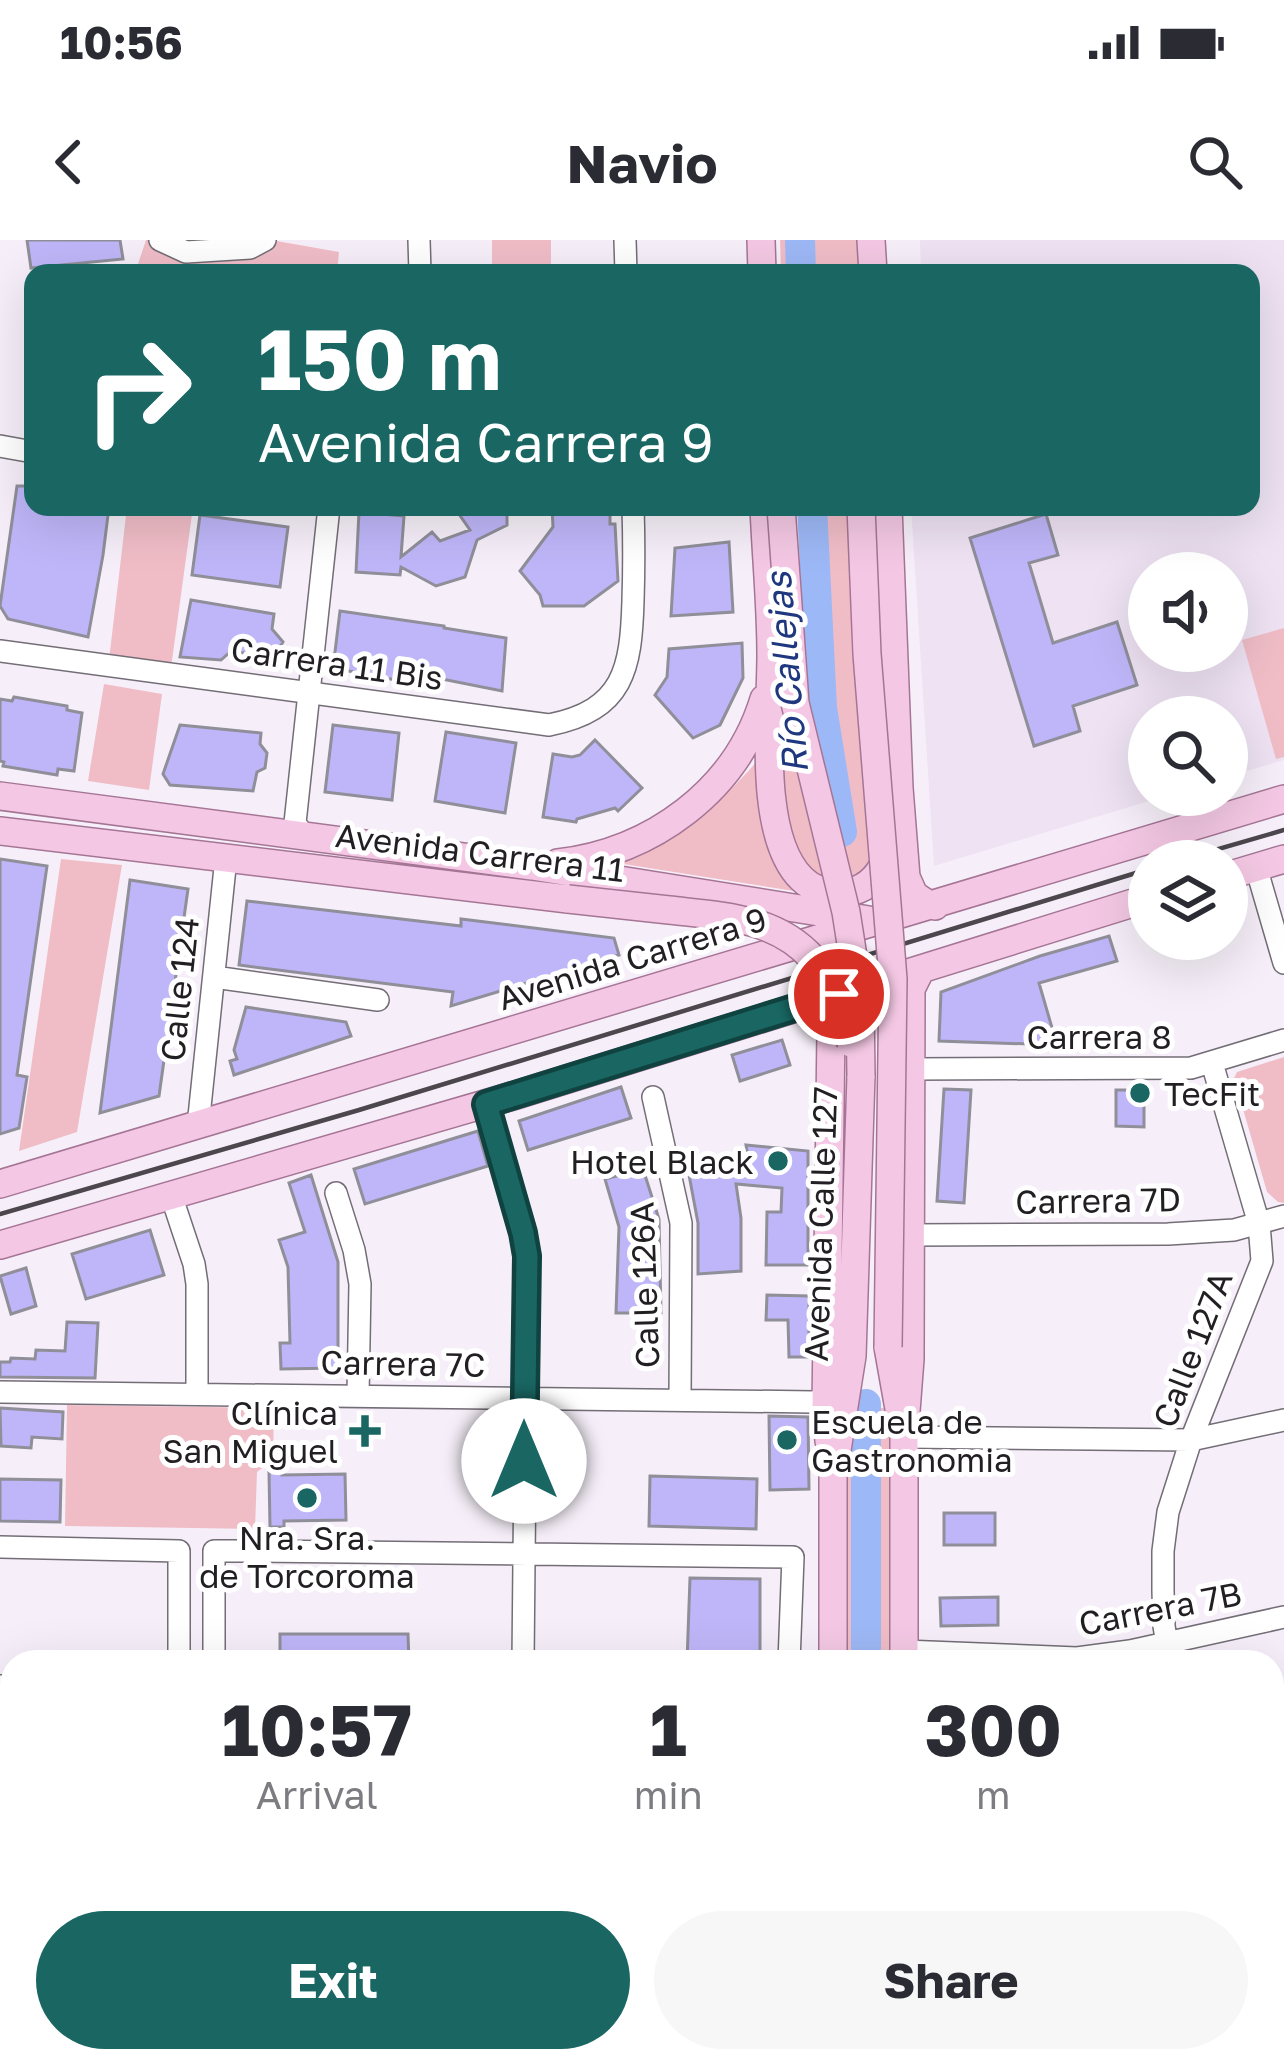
<!DOCTYPE html>
<html lang="en">
<head>
<meta charset="utf-8">
<style>
	body { margin:0; font-family:"Golos Text",sans-serif; background:#f7f7f7; color:#2b2b33; height:100vh; display:flex; flex-direction:column; font-size:45px; white-space:nowrap }
	* { box-sizing:border-box; margin:0 }
	p { font-size:39px; color:#7c7c81 }
	.icon { flex:none; width:66px; height:66px; fill:none; stroke:currentColor; stroke-width:2; stroke-linecap:round; stroke-linejoin:round }
	.map { position:relative; flex:1; overflow:hidden }
	.drawer { position:absolute; left:0px; top:1410px; width:1284px; height:423px; display:flex; flex-direction:column; background:#fff; border-radius:36px 36px 0 0; box-shadow:0 12px 48px #0002 }
	.drawer>* { flex:none }
	.hud { position:absolute; left:24px; top:24px; width:1236px; height:252px; border-radius:24px; box-shadow:0 12px 48px #0002; background:#196662; color:#fff; overflow:hidden }
	.buttons { position:absolute; left:1128px; top:312px; display:grid; gap:24px }
	.buttons a { display:grid; place-items:center; width:120px; height:120px; border-radius:50%; background:#fff; box-shadow:0 12px 48px #0002; font-size:60px }
	.pin { position:absolute; display:grid; place-items:center; width:102px; height:102px; color:#fff; margin:-51px; border:6px solid #fff; border-radius:50%; box-shadow:0 3px 12px #0007 }
	.me { position:absolute; width:132px; margin:-66px; rotate:0deg; stroke-linejoin:round; filter:drop-shadow(0 0 9px #0008) }
	.turn { display:flex; align-items:center; gap:42px; height:252px; padding:0 36px; font-size:54px }
	.turn .icon { width:156px; height:156px; stroke-width:2.5 }
	.turn b { display:block; font-size:84px; line-height:102px }
	.eta { display:flex; justify-content:space-evenly; align-items:center; height:204px; text-align:center }
	.eta b { font-size:72px; font-weight:700; line-height:84px }
	.primary-button { display:flex; gap:24px; margin-top:auto; padding:24px 36px }
	.primary-button a { flex:1; height:138px; border-radius:72px; background:#196662; color:#fff; font-size:48px; font-weight:700; line-height:138px; text-align:center }
	.primary-button a+a { background:#f7f7f7; color:#2b2b33 }
	.status { display:flex; justify-content:space-between; align-items:center; height:84px; padding:0 60px; background:#fff; direction:ltr }
	.status svg { height:33px; fill:currentColor }
	header { display:flex; justify-content:space-between; align-items:center; height:156px; padding:0 36px; background:#fff; font-size:54px; font-weight:700 }
	.map>svg:first-child { display:block }
</style>
</head>
<body>
<div class="status"><b>10:56</b><svg viewBox="0 0 49 12"><path d="M0 12V9h3v3zM5 12V6h3v6zM10 12V3h3v9zM15 12V0h3v12zM26 1h20v11H26zM47 4h2v5h-2z"/></svg></div>
<header><svg class="icon" aria-label="back" viewBox="0 0 24 24"><path d="M15 5l-7 7 7 7"/></svg>Navio<svg class="icon" aria-label="search" viewBox="0 0 24 24"><circle cx="10" cy="10" r="6"/><path d="M15 15l6 6"/></svg></header>
<div class="map">
<svg width="1284" height="1832" viewBox="0 0 1284 1832">
	<rect width="100%" height="100%" fill="#f6eff9"/>
	<path fill="#eee2f3" fill-rule="evenodd" d="M920,0H1284V520L1227,537V477H1149V555H1169L934,626L911,267H1251V33H921ZM1149,333H1227V411H1149Z"/>
	<path fill="#f0bdc7" d="M146,0H271L339,12L337,33H135Z
		M492,0H551V28L492,29Z
		M780,0H864L865,33H781Z
		M127,267H193L171,428L109,420Z
		M799,267H850L852,418L880,415L878,612L861,633L828,642L808,631L787,601L780,559L783,487L781,399L808,394Z
		M1284,388V517L1276,519L1242,400Z
		M104,444L162,454L149,550L88,541Z
		M759,519L806,653L617,623C678,597 716,569 759,519Z
		M61,619L122,625L77,892L19,911Z
		M1284,817V963L1278,962L1267,952L1234,838L1237,832Z
		M67,1165L274,1168L273,1220L257,1232L255,1289L65,1286Z
		M860,1168H885L892,1203L898,1422H840L844,1229Z"/>
	<g fill="none" stroke-linecap="round" stroke-linejoin="round">
		<path stroke="#9db8f6" stroke-width="30" d="M800,0L801,33
			M812,267L822,468L842,592
			M866,1422V1164"/>
	</g>
	<path fill="#bfb6f9" stroke="#8f8e99" stroke-width="3" d="M27,0H120L123,19L31,28Z
		M17,246H33V267H109L103,315L88,397L8,379L0,366Z
		M454,267H507V285L477,300L465,337L436,346L401,327L400,335L356,332L359,272L404,276L401,317L432,292L440,301L470,290Z
		M552,267H610V284H615L618,341L584,366H543L540,355L520,331L553,287Z
		M1046,274L1058,315L1029,323L1053,403L1117,382L1137,445L1073,466L1080,491L1034,506L970,298Z
		M200,275L288,287L280,347L192,335Z
		M729,302L733,372L671,376L675,308Z
		M191,360L274,374L272,389L283,402L278,410L282,415L265,427L259,419L251,423L245,413L230,412L221,420L180,417Z
		M340,371L444,386V388L506,398L502,451L437,438L436,443L402,437L401,441L333,428Z
		M742,403L743,438L720,485L693,498L655,455L667,437L669,409Z
		M14,457L67,466V470L82,473L74,531L58,529L57,535L3,526L4,522L0,521V459L12,461Z
		M180,485L261,493L260,504L267,513L265,528L257,532L253,551L170,545L163,534Z
		M333,485L399,493L392,560L325,552Z
		M446,492L516,503L505,573L435,561Z
		M595,500L642,548L618,571L615,568L577,579L576,582L543,577L553,514L572,517L580,515Z
		M0,619L47,626L17,835L27,837L19,888L0,894Z
		M130,640L188,649L159,856L100,873Z
		M247,661L461,686V679L614,698L619,715L451,766L453,752L239,725Z
		M1109,696L1117,721L1039,743L1057,805L939,801L941,752L1040,716Z
		M246,767L346,782L351,796L234,835L230,821L237,819L234,810Z
		M782,800L790,825L740,841L732,815Z
		M621,847L631,878L528,910L519,881Z
		M944,849L971,850L964,963L937,961Z
		M1116,850H1144V887L1116,886Z
		M478,891L488,926L365,964L354,929Z
		M746,905L808,911V1025H766L767,972H781L782,948L736,944L741,978V1031L698,1034V983L689,935L749,923Z
		M643,929L659,979L661,1073H616L619,987L605,939Z
		M311,935L338,1022V1128L281,1129L280,1103H290L288,1027L279,1000L305,992L289,943Z
		M150,990L164,1035L86,1059L72,1014Z
		M26,1028L36,1066L11,1074L0,1036Z
		M767,1055L809,1056V1117H789L788,1080H766Z
		M67,1082L98,1083L95,1138L0,1137V1122H10L11,1118L35,1119L36,1110L65,1111Z
		M0,1168L63,1172L62,1199L32,1197L31,1208L1,1206Z
		M769,1176L808,1177L809,1249L770,1250Z
		M269,1232H282V1235L345,1234L346,1280L284,1281V1287H270Z
		M650,1236L757,1239L756,1289L649,1286Z
		M0,1239L61,1240L60,1282L0,1281Z
		M944,1273H995V1305H944Z
		M690,1338L760,1339V1422H687Z
		M998,1357V1385L941,1386L940,1358Z
		M280,1394H408L409,1422H280Z"/>
	<g fill="none" stroke-linecap="round" stroke-linejoin="round">
		<g stroke="#736d76" stroke-width="24">
			<path id="minor" d="M160,0L186,12L250,8L265,0
				M419,0L420,33
				M625,0L626,33
				M0,206L33,212
				M0,411L549,485C624,470 631,429 633,361C634,330 634,298 633,267
				M304,596L295,583L329,267
				M1256,627L1284,723
				M214,737L378,760
				M911,829L1191,828L1284,800
				M653,857L681,983L680,1160
				M486,864L523,993L527,1017L523,1422
				M198,886L226,618
				M336,953L354,1010L360,1044L358,1156
				M171,955L194,1024L197,1044V1154
				M911,995L1168,994L1234,990L1284,976
				M0,1152L813,1162L826,1159L837,1151
				M904,1197L1191,1200L1284,1180
				M0,1307L179,1311V1422
				M904,1411L1077,1418L1130,1411L1284,1377
				M214,1422V1311H255L793,1317L789,1422
				M1170,1422L1164,1386L1163,1351V1311L1168,1272L1191,1200L1262,1021L1259,984L1212,823
				M0,1446H12
				M1272,1564L1284,1561
				M0,1573H12
				M0,1703H12
				M674,1821V1832
				M517,1832V1821"/>
		</g>
		<g stroke="#a57595" stroke-width="30">
			<path id="major" d="M761,0L762,33
				M871,0L873,33
				M764,267C766,316 771,366 771,415C771,474 757,596 802,639C813,650 829,654 844,653C895,647 893,586 899,548
				M888,267L899,548L906,637L914,655L926,663L935,666
				M0,556L532,626L869,680
				M0,591L568,659
				M558,623C652,612 736,551 764,459
				M1227,636L1284,619
				M798,766L823,776L831,790L826,1168L829,1201
				M0,944L1284,559
				M0,1005L516,855L1149,658
				M888,1107L904,1197V1422
				M904,1197L910,1119L911,749L921,729
				M833,1422V1235L852,1116L861,836
				M1272,1757L1284,1753
				M1272,1811L1284,1807
				M843,1821L850,1832
				M918,1821L925,1832
				M890,1832L896,1821
				M1083,1832L1110,1821
				M1213,1832L1244,1821"/>
		</g>
		<use href="#minor" stroke="#fff" stroke-width="21"/>
		<use href="#major" stroke="#f4c8e4" stroke-width="27"/>
		<path stroke="#4b474c" stroke-width="4.5" d="M1177,621L1284,590
			M0,974L359,870L1149,629"/>
		<g stroke="#a57595" stroke-width="30" stroke-linecap="butt">
			<path id="major-bridge" d="M781,267L795,463L846,672L860,761L861,836
				M861,267L867,414L893,739L888,1107
				M568,659C602,663 635,666 669,670C721,676 776,677 813,719C833,742 842,775 851,803"/>
		</g>
		<use href="#major-bridge" stroke="#f4c8e4" stroke-width="27"/>
	</g>
	<g fill="none" stroke-linecap="round" stroke-linejoin="round">
		<g stroke="#104240" stroke-width="30">
			<path id="route" d="M524,1221L527,1016L523,993L486,864L839,754"/>
		</g>
		<use href="#route" stroke="#196662" stroke-width="21"/>
	</g>
	<g fill="#196662" stroke="#fff" stroke-width="4.5">
		<circle cx="1140" cy="853" r="12"/>
		<circle cx="778" cy="921" r="12"/>
		<path d="M359 1173h12v12h12v12h-12v12h-12v-12h-12v-12h12z"/>
		<circle cx="787" cy="1200" r="12"/>
		<circle cx="307" cy="1258" r="12"/>
	</g>
	<g text-anchor="middle" dominant-baseline="central" stroke-width="10" stroke-linejoin="round" paint-order="stroke">
		<g font-size="33" fill="#221f23" stroke="#fff">
			<text transform="translate(337 423) rotate(8)">Carrera 11 Bis</text>
			<text transform="translate(480 612) rotate(7)">Avenida Carrera 11</text>
			<text transform="translate(632 718) rotate(-17)">Avenida Carrera 9</text>
			<text transform="translate(179 749) rotate(-84)">Calle 124</text>
			<text x="1099" y="796">Carrera 8</text>
			<text transform="translate(1098 960) rotate(-1)">Carrera 7D</text>
			<text transform="translate(820 984) rotate(-88)">Avenida Calle 127</text>
			<text transform="translate(644 1045) rotate(-92)">Calle 126A</text>
			<text transform="translate(1192 1109) rotate(-69)">Calle 127A</text>
			<text transform="translate(403 1123) rotate(1)">Carrera 7C</text>
			<text transform="translate(1160 1368) rotate(-11)">Carrera 7B</text>
		</g>
		<g font-size="33" fill="#221f23" stroke="#fff" text-anchor="start">
			<text x="1164" y="853">TecFit</text>
			<text x="754" y="921" text-anchor="end">Hotel Black</text>
			<text x="338" y="1172" text-anchor="end">Clínica<tspan x="338" dy="38">San Miguel</tspan></text>
			<text x="811" y="1181">Escuela de<tspan x="811" dy="38">Gastronomia</tspan></text>
			<text x="307" y="1297" text-anchor="middle">Nra. Sra.<tspan x="307" dy="38">de Torcoroma</tspan></text>
		</g>
		<g font-size="36" font-style="italic" fill="#1e377e" stroke="#fff">
			<text transform="translate(786 433) rotate(-95)">Río Callejas</text>
		</g>
	</g>
</svg>
<div class="buttons">
<a><svg class="icon" aria-label="sound" viewBox="0 0 24 24"><path d="M4 9h4l5-4v14l-5-4H4zM17 9q2 3 0 6"/></svg></a>
<a><svg class="icon" aria-label="search" viewBox="0 0 24 24"><circle cx="10" cy="10" r="6"/><path d="M15 15l6 6"/></svg></a>
<a><svg class="icon" aria-label="layers" viewBox="0 0 24 24"><path d="M12 4l9 5-9 5-9-5zM3 14l9 5 9-5"/></svg></a>
</div>
<div class="pin" style="left:839px;top:754px;background:#d93025"><svg class="icon" aria-label="arrive" viewBox="0 0 24 24"><path d="M6 21V4h12l-3 4 3 4H6"/></svg></div>
<svg class="me" style="left:524px;top:1221px" viewBox="-20 -20 40 40"><circle r="19" fill="#fff"/><path d="M0-13L10 11 0 6-10 11z" fill="#196662"/></svg>
<div class="hud">
<div class="turn"><svg class="icon" aria-label="right" viewBox="0 0 24 24"><path d="M7 20v-9h11M14 6l5 5-5 5"/></svg><div><b>150 m</b>Avenida Carrera 9</div></div>
</div>
<section class="drawer">
<div class="eta">
<div><b>10:57</b><p>Arrival</p></div>
<div><b>1</b><p>min</p></div>
<div><b>300</b><p>m</p></div>
</div>
<div class="primary-button"><a>Exit</a><a>Share</a></div>
</section>
</div>
</body>
</html>
